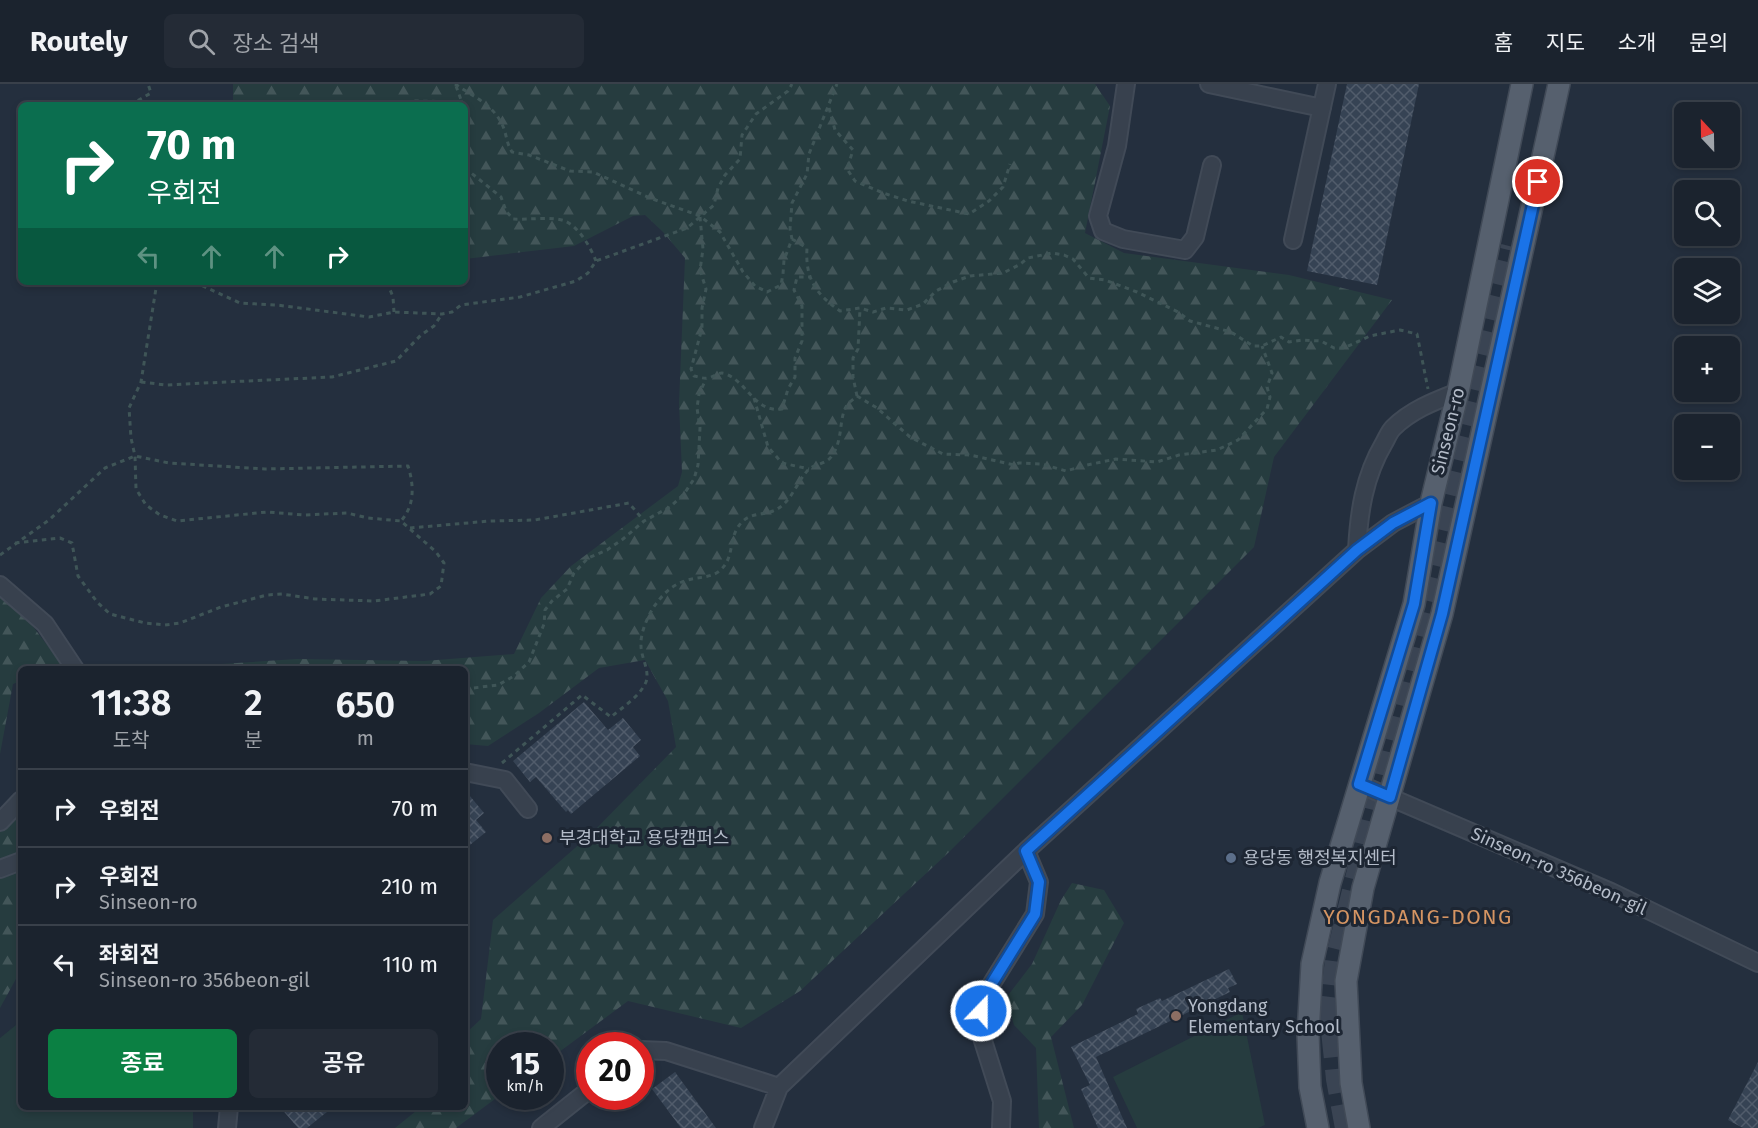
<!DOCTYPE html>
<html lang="ko">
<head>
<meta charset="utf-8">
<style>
	body { margin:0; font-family:"Fira Sans","Noto Sans KR",sans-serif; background:#242b36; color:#f1f3f6; height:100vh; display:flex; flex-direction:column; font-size:22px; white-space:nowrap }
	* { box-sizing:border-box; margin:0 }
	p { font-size:20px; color:#a0a4aa }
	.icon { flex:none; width:33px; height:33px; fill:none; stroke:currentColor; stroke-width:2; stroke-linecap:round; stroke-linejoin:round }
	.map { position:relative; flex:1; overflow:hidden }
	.side { position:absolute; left:18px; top:582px; width:450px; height:444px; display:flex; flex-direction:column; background:#1b232e; border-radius:9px; box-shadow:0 3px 9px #0003,0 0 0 2px #39404a }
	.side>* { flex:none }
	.top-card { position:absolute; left:18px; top:18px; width:450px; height:183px; border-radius:9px; box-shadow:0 3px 9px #0003,0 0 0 2px #39404a; background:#0b6e4f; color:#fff; overflow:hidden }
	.needle { width:39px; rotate:338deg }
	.controls { position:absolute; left:1674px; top:18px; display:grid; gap:12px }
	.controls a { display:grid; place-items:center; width:66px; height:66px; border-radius:9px; background:#1b232e; box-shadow:0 3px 9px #0003,0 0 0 2px #39404a; font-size:30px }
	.speed { position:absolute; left:486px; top:948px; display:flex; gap:12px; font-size:30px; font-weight:700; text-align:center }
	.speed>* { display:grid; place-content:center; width:78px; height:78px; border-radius:50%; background:#1b232e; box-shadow:0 3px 9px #0003,0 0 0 2px #39404a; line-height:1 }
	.speed small { font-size:15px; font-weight:400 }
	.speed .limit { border:9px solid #d22; background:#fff; color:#111 }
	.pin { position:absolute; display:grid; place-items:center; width:51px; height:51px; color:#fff; margin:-26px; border:3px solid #fff; border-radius:50%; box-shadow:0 2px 6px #0007 }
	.me { position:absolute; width:66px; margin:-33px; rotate:22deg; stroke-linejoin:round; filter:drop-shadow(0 0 4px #0008) }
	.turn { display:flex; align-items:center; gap:21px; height:126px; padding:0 30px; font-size:27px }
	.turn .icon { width:78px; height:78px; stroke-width:2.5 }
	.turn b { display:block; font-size:42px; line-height:51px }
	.lanes { display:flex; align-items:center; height:57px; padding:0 30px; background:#0003; justify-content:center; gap:30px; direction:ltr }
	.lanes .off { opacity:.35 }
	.eta { display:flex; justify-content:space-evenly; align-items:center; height:102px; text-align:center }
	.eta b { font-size:36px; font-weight:600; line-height:42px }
	.action { display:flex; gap:12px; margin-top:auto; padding:12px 30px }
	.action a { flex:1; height:69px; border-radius:9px; background:#0b8043; color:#fff; font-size:24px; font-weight:600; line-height:69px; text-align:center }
	.action a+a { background:#242b36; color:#f1f3f6 }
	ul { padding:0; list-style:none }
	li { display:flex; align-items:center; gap:18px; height:78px; padding:0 30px; border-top:2px solid #39404a }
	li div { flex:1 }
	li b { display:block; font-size:22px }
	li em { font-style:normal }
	header { display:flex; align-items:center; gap:36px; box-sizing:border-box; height:84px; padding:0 30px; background:#1b232e; border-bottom:2px solid #39404a }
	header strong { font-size:28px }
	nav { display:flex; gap:33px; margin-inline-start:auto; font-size:21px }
	.search { width:420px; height:54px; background:#242b36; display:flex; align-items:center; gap:15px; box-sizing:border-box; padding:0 21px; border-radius:9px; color:#a0a4aa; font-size:22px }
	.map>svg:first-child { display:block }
</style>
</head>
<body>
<header>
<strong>Routely</strong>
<div class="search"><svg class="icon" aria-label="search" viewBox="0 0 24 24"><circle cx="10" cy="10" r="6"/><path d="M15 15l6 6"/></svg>장소 검색</div>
<nav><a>홈</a><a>지도</a><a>소개</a><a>문의</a></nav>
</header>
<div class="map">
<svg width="1758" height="1044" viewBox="0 0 1758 1044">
	<defs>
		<pattern id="forest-firs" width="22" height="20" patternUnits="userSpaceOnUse" patternTransform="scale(1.5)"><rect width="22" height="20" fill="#263c3f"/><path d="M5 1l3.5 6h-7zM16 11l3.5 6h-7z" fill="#435659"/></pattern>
		<pattern id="building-cross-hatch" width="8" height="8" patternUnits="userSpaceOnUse" patternTransform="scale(1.5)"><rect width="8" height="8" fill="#364354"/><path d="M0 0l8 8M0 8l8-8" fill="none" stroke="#515c6b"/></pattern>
	</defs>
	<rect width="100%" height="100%" fill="#242f3e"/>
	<path fill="url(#forest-firs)" d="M233,0H1095L1110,22L1085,149L1124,169L1289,191L1392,216L1274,373L1254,463L948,769L800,907L741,944L628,917L551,974L550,962H500L499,1012L456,1044H395L421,1023H465V950L481,935L493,836L591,750L676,663L668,617L645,576L599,584L539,629L488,662L465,660V585H146L297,575L424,577L514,570L541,514L571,482L678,402L682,388L679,319L685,174L663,148L645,131L633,132L574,162L465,175V21H233Z
		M0,511L21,527L64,583L57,585H21V597L13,600L0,670Z
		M21,725V862L17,893L0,924V745Z
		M1072,799L1104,806L1124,839L1082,921L1051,953L1074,1044H1039L1036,964L1014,941L1006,914L1032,880L1061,816Z"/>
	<path fill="#263c3f" d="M1242,928L1265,1041L1258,1044H1137L1113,993Z
		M21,937V1023H193V1044H0V954Z"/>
	<path fill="url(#building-cross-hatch)" d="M1347,0H1419L1377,201L1307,187Z
		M584,618L608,646L623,634L641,656L633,663L640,672L571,730L568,726L566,728L536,693L530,698L513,677Z
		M465,706L484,729L476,736L486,748L465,765Z
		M1229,885L1237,900L1228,904L1230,908L1096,973L1127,1044H1098L1081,1005L1090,1001L1071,963L1138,930L1136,925L1160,914L1162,917Z
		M1758,978V1044H1743L1728,1036Z
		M675,988L716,1044H681L652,1005Z
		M280,1023H333L307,1044H298Z"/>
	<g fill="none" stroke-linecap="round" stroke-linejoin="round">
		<path stroke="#3a4453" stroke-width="24" stroke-dasharray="24 12" stroke-linecap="butt" d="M1347,1044L1338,995L1331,927L1337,876L1513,163"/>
		<g stroke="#414a57" stroke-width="20">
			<path id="minor" d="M1126,0L1117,62L1098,132L1103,147L1123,155L1185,166L1195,153L1212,81
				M1209,0L1322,24
				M1293,156L1327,0
				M1357,466C1359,428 1364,393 1384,359C1387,354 1389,348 1393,344C1411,326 1435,317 1458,308
				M0,501L45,540L75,585
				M465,688L505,696L528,725
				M1359,700L1611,808L1758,879
				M0,738L21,716
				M0,785L21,777
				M640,966L666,967L779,1003
				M227,1044L229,1023
				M541,1044L590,1005
				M763,1044L779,1003L1026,767L1357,466L1393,439L1431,419
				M1001,1044L1002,1017L978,941L984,912L1035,830L1039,798L1026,767"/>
		</g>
		<g stroke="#414a57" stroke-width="24">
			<path id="major" d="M1318,1044L1310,1003L1308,950L1312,880L1330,799L1414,520L1431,419L1458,308L1522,0
				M1359,1044L1351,999L1346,897L1363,804L1442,530L1559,0"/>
		</g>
		<path stroke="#3f5557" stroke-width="3" stroke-dasharray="4.5 4.5" stroke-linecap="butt" d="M455,0C474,13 496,22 504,45C507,54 507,60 512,68L529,71L570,87L593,88L650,114L700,132L720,148L743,188L755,202L767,208L781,201L783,190L784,176L792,155L790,145L792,119L807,90L809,70L837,0
			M456,2L463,21
			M130,21L151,9L148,0
			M406,21L415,17L463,18
			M829,24L835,46L853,66L847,85L855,97L883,109L908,117L969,130L989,117L1003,103L1010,80
			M465,84L501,113L506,127L513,135C528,136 552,132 565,137C579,143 591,164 596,177
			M700,133L703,165L700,186L706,205L702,224V244L691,285L694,292C699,293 704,295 708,294C716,292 719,287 726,290C748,299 755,329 782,325L788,305L795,293V274L802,257V222L794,206L797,193H809
			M792,155L807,164C805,195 816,210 840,227L860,224L873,228L886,224L907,226L923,220L936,207L953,198L970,192L1003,189L1019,181L1028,174L1052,169L1064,171L1073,175L1089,194L1105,196L1137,208L1178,228L1190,237L1231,248L1253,262H1262L1281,253L1289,258L1302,256L1321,257L1334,264H1344L1370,252L1400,246L1417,250L1428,305
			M194,198L240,219L277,221L369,233L394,228L442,230L452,228L461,221L520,213L576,197L588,189L596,177L687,144L714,121L718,104L725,91L740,75L742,51L756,30L788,7L792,0
			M387,198L393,213L394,228
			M141,298L166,301L184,300L332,293L396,277L421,251L434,242L442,230
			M857,312L877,324L910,353L943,370L970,371L1014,381L1019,379L1042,380L1066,387L1087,381L1116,375L1157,378L1179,371L1217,366L1238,356L1267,325L1270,313L1267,303L1272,289L1262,262
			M857,312L853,293V274L858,265L860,225
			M754,314L768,363L782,379L809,385
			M410,444L490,437L535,436L629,419L644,437
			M15,459L60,454L72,459L78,492L97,518L110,530L145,539L165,541L180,539L221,523L267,511L282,510L315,515L374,517L430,510L441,502L444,479L436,468L401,437L368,434L347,429L304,431L267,428L177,437L160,431L146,421L136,405L135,372L131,354L129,324L141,298L157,198
			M0,471L49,436L105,384L135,372L169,379L265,385L408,382C414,401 415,421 401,437
			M465,605L498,601L514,592L529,578L544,540L545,526L552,517L567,505L574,489L588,474L607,466L623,455L644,437L670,423L684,410L694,395L698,381L700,344L697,324L699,310L706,295
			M502,679L582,611L611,633C623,623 640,612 646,598C650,587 641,573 641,562C640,550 647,534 653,524C662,511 672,500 688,496C698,493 709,494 718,488C737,474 726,453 743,437C752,429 763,431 773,427C791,420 796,399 808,386C814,380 826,380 831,373C844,356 838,335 847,321C849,318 854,315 857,312"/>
		<use href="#minor" stroke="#38414e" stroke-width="16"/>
		<use href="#major" stroke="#56606e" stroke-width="21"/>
	</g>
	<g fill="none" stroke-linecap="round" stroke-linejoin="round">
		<g stroke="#114b97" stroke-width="15">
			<path id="route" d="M981,927L984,912L1035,830L1039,798L1026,767L1357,466L1393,439L1431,419L1414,520L1359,700L1390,713L1442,530L1538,98"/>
		</g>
		<use href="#route" stroke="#1a73e8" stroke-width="10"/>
	</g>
	<g fill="#8d6e63" stroke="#1d2633" stroke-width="2">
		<circle cx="547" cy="754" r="6"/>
		<circle cx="1176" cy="932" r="6"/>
	</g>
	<circle fill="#5c6f8a" stroke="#1d2633" stroke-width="2" cx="1231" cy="774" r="6"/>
	<g text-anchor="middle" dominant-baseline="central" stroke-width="6" stroke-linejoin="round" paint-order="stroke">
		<g font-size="18" fill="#b4bcc9" stroke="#1d2633">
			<text transform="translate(1448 347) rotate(-76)">Sinseon-ro</text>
			<text transform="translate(1559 787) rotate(24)">Sinseon-ro 356beon-gil</text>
		</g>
		<g font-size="18" fill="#b4bcc9" stroke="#1d2633" text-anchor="start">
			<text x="559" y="754">부경대학교 용당캠퍼스</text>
			<text x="1243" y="774">용당동 행정복지센터</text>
			<text x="1188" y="922">Yongdang<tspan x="1188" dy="21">Elementary School</tspan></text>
		</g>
		<g font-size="21" letter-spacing="1.5" fill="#d59563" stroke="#1d2633">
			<text x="1418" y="833">YONGDANG-DONG</text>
		</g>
	</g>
</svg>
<div class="controls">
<a><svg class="needle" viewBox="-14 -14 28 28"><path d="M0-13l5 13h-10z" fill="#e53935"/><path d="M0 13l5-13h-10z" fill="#a0a4aa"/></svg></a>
<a><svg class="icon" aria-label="search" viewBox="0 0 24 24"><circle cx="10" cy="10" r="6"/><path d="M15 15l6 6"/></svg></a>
<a><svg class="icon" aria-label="layers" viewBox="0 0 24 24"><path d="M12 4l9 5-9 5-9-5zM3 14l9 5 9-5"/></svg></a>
<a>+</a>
<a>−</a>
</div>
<div class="speed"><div>15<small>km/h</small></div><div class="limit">20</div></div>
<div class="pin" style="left:1538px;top:98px;background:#d93025"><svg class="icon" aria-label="arrive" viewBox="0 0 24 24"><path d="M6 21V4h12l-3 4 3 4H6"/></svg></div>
<svg class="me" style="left:981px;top:927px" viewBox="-20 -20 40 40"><circle r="17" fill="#1a73e8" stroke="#fff" stroke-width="3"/><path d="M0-11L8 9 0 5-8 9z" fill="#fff"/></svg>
<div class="top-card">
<div class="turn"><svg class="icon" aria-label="right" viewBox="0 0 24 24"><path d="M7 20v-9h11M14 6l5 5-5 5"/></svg><div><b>70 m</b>우회전</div></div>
<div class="lanes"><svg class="icon off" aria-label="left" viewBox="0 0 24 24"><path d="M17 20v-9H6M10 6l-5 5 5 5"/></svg><svg class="icon off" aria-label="ahead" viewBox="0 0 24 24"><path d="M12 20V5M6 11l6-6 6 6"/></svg><svg class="icon off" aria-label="ahead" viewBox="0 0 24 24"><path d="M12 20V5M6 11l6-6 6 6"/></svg><svg class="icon" aria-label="right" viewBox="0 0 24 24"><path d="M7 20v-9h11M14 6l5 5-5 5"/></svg></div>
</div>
<section class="side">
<div class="eta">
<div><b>11:38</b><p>도착</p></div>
<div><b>2</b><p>분</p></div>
<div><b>650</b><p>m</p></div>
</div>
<ul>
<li><svg class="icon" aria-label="right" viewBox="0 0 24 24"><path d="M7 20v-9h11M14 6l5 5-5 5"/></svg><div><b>우회전</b></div><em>70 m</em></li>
<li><svg class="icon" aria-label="right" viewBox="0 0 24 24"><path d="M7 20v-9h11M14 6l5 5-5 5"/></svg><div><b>우회전</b><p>Sinseon-ro</p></div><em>210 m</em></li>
<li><svg class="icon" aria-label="left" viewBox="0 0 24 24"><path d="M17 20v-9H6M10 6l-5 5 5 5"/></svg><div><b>좌회전</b><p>Sinseon-ro 356beon-gil</p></div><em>110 m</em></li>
</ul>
<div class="action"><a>종료</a><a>공유</a></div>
</section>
</div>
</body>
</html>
